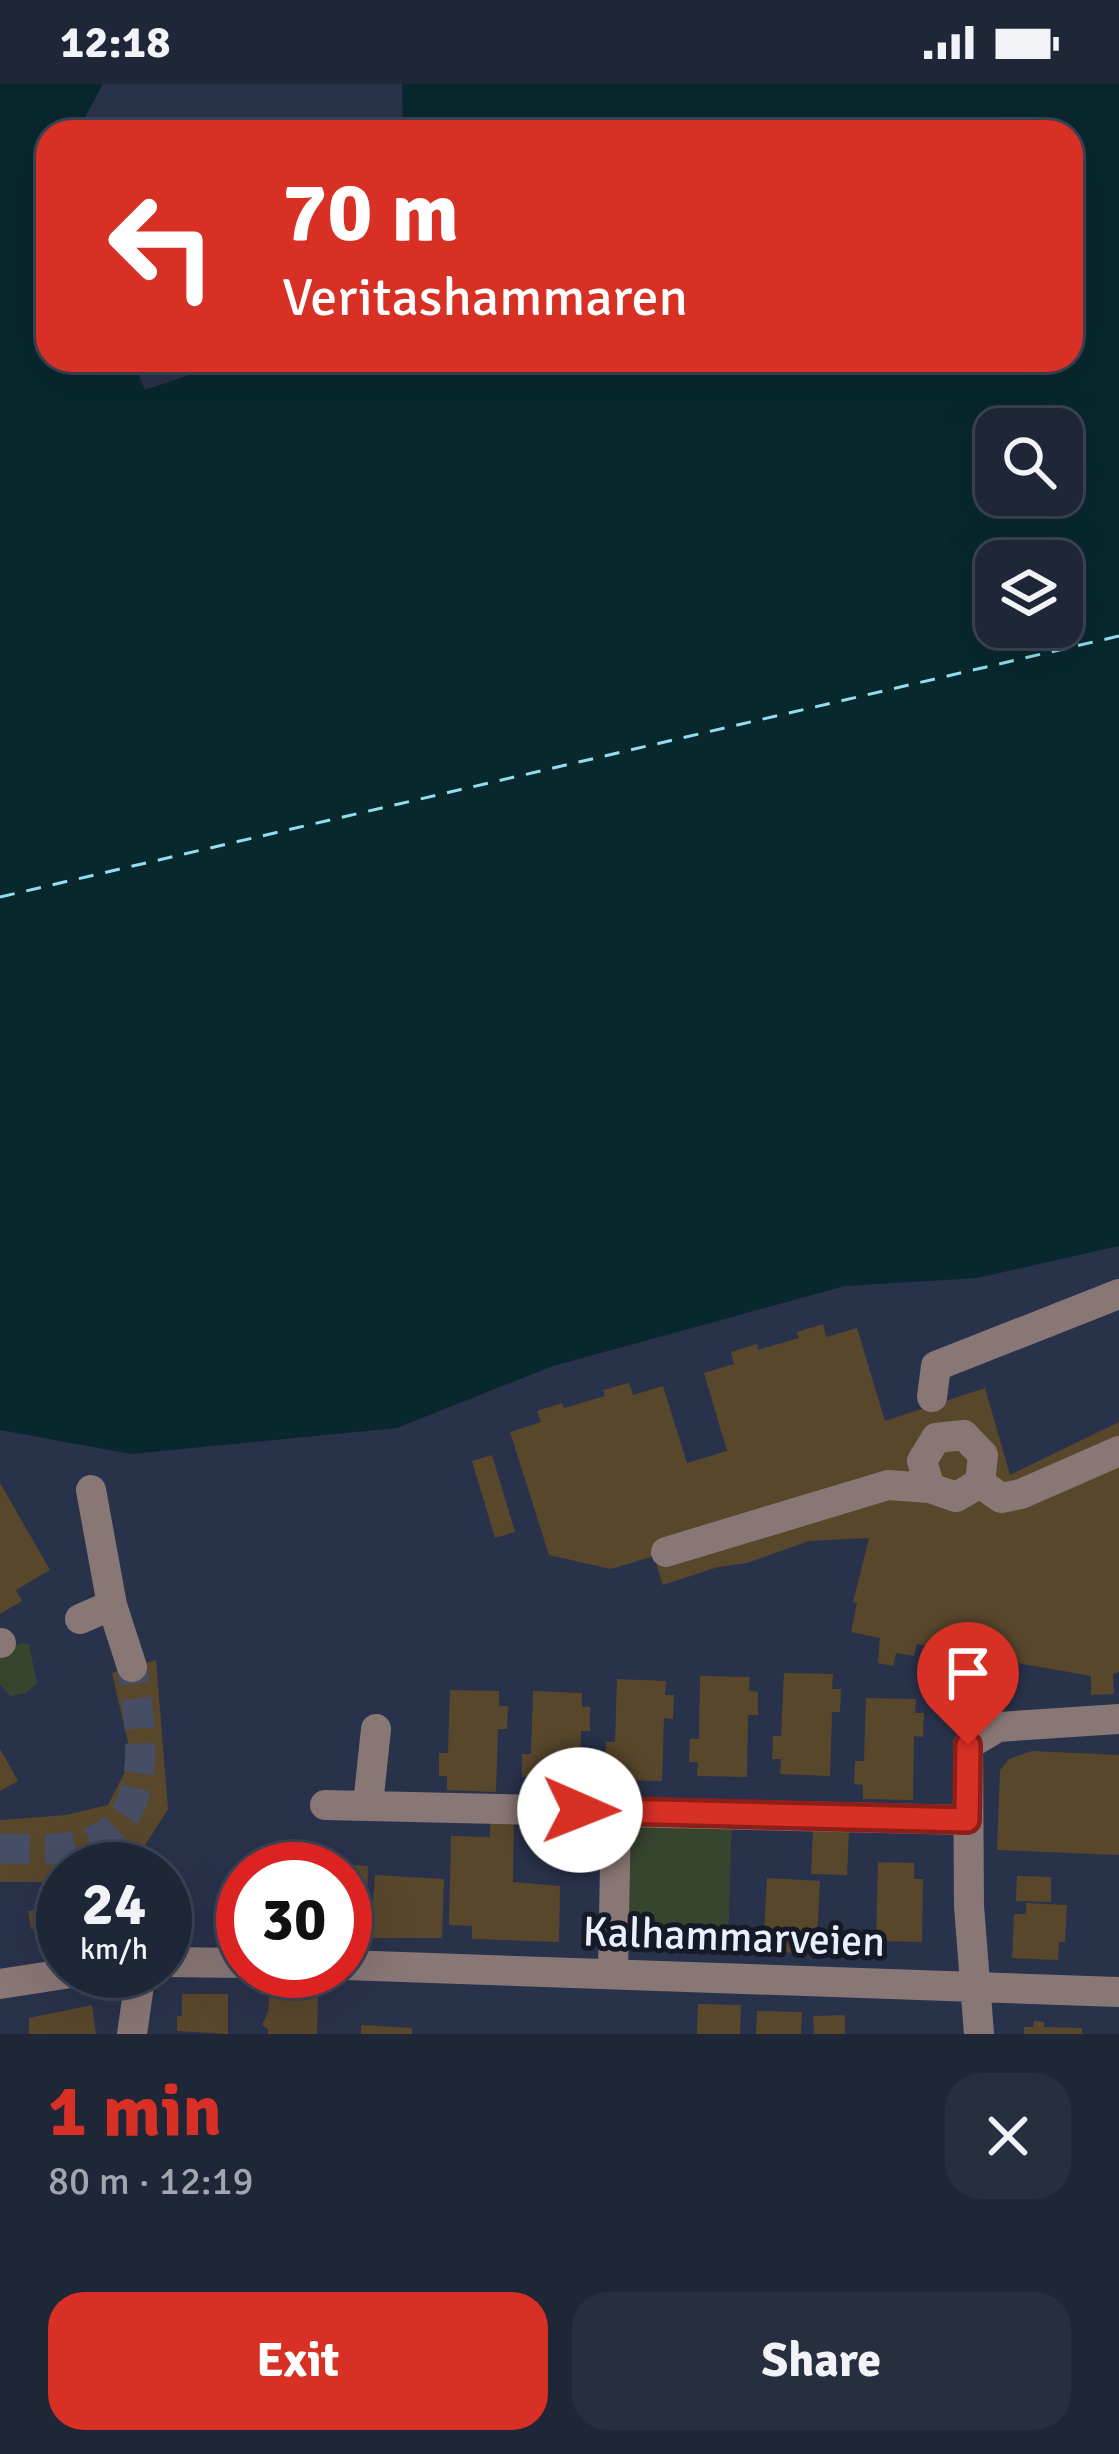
<!DOCTYPE html>
<html lang="en">
<head>
<meta charset="utf-8">
<style>
	body { margin:0; font-family:Signika,sans-serif; background:#272e40; color:#f1f3f6; height:100vh; display:flex; flex-direction:column; font-size:45px; white-space:nowrap }
	* { box-sizing:border-box; margin:0 }
	p { font-size:39px; color:#a1a5ae }
	.icon { flex:none; width:66px; height:66px; fill:none; stroke:currentColor; stroke-width:2; stroke-linecap:round; stroke-linejoin:round }
	.map { position:relative; height:1950px; overflow:hidden }
	.side { display:flex; flex-direction:column; background:#1f2638; flex:1 }
	.side>* { flex:none }
	.banner { position:absolute; left:36px; top:36px; width:1047px; height:252px; border-radius:36px; box-shadow:0 12px 48px #0002,0 0 0 3px #3c4353; background:#d93025; color:#fff; overflow:hidden }
	.buttons { position:absolute; left:975px; top:324px; display:grid; gap:24px }
	.buttons a { display:grid; place-items:center; width:108px; height:108px; border-radius:24px; background:#1f2638; box-shadow:0 12px 48px #0002,0 0 0 3px #3c4353; font-size:60px }
	.speed { position:absolute; left:36px; top:1758px; display:flex; gap:24px; font-size:60px; font-weight:700; text-align:center }
	.speed>* { display:grid; place-content:center; width:156px; height:156px; border-radius:50%; background:#1f2638; box-shadow:0 12px 48px #0002,0 0 0 3px #3c4353; line-height:1 }
	.speed small { font-size:30px; font-weight:400 }
	.speed .limit { border:18px solid #d22; background:#fff; color:#111 }
	.pin { position:absolute; display:grid; place-items:center; width:102px; height:102px; color:#fff; margin:-123px -51px; border-radius:50% 50% 50% 0; rotate:-45deg; box-shadow:0 0 12px #0007 }
	.pin .icon { rotate:45deg }
	.me { position:absolute; width:132px; margin:-66px; rotate:91deg; stroke-linejoin:round; filter:drop-shadow(0 0 9px #0008) }
	.turn { display:flex; align-items:center; gap:42px; height:252px; padding:0 48px; font-size:54px }
	.turn .icon { width:156px; height:156px; stroke-width:2.5 }
	.turn b { display:block; font-size:84px; line-height:102px }
	.round { display:grid; place-items:center; flex:none; width:126px; height:126px; border-radius:36px; background:#272e40 }
	.overview { display:flex; align-items:center; justify-content:space-between; height:204px; padding:0 48px }
	h1 { font-size:72px; font-weight:800; line-height:90px; color:#d93025 }
	.action { display:flex; gap:24px; margin-top:auto; padding:24px 48px }
	.action a { flex:1; height:138px; border-radius:36px; background:#d93025; color:#fff; font-size:48px; font-weight:800; line-height:138px; text-align:center }
	.action a+a { background:#272e40; color:#f1f3f6 }
	.status { display:flex; justify-content:space-between; align-items:center; height:84px; padding:0 60px; background:#1f2638; direction:ltr }
	.status svg { height:33px; fill:currentColor }
	.map>svg:first-child { display:block }
</style>
</head>
<body>
<div class="status"><b>12:18</b><svg viewBox="0 0 49 12"><path d="M0 12V9h3v3zM5 12V6h3v6zM10 12V3h3v9zM15 12V0h3v12zM26 1h20v11H26zM47 4h2v5h-2z"/></svg></div>
<div class="map">
<svg width="1119" height="1950" viewBox="0 0 1119 1950">
	<rect width="100%" height="100%" fill="#29324b"/>
	<path fill="#37442e" d="M23,1559L29,1560L37,1600L25,1609L10,1612L0,1600V1565Z
		M622,1730L732,1731L728,1865L621,1860Z"/>
	<path fill="#08282e" fill-rule="evenodd" d="M0,0H103L85,33V48H48V276H132L145,306L234,276H1071V48H403L402,0H1119V1162L977,1194L845,1202L553,1282L397,1344L131,1370L0,1346ZM996,345H1062V411H996ZM996,477H1062V543H996Z"/>
	<g fill="none" stroke-linecap="round" stroke-linejoin="round">
		<path stroke="#92ddee" stroke-width="3" stroke-dasharray="15 12" stroke-linecap="butt" d="M0,813L1119,552"/>
	</g>
	<path fill="#59472c" d="M823,1240L826,1253L857,1244L885,1337L985,1304L1010,1391L1119,1338V1588L1113,1590L1114,1610L1091,1611V1592L972,1571L968,1595L952,1592L956,1568L917,1560L914,1572L896,1569L893,1582L878,1579L880,1554L851,1548L857,1519L853,1518L869,1454L809,1457L747,1479L718,1483L663,1501L654,1472L611,1485L549,1471L510,1348L541,1338L537,1327L562,1319L564,1324L605,1312L603,1306L629,1299L633,1311L663,1302L687,1379L727,1367L704,1289L734,1280L731,1268L757,1260L758,1266L799,1254L797,1248Z
		M492,1371L515,1448L495,1454L472,1377Z
		M0,1399L50,1486L16,1506L22,1517L0,1530Z
		M156,1576L168,1725L137,1774L111,1785H63V1798H0V1736L66,1731L108,1721L128,1682V1658L112,1589Z
		M784,1589L833,1590L832,1605H841L840,1628H832L830,1692L780,1690L781,1675H772L773,1652H781Z
		M700,1592L750,1593L749,1607L758,1608V1631H748L747,1693L697,1692L698,1678H689L690,1655H699Z
		M617,1595L666,1597L665,1611H674L673,1635L664,1634L662,1697L613,1696L614,1682H605L606,1658H615Z
		M450,1606L499,1607V1622H508L507,1645H498L496,1708L447,1706V1692H439V1669H448Z
		M533,1607L582,1609V1623H590V1647H581L579,1709L530,1708V1693H522V1670H531Z
		M866,1614L916,1615L915,1629H924L923,1653L914,1652L913,1716L863,1715V1701L854,1700L855,1677H864Z
		M0,1665L18,1697L0,1707Z
		M1032,1667L1119,1671V1771L997,1766L1000,1686L1009,1675Z
		M490,1738H514L513,1798L560,1802L559,1858L472,1855V1842L449,1841L451,1752L490,1753Z
		M813,1747L849,1748L847,1791L811,1790Z
		M878,1778L914,1779V1795H923L922,1858L876,1857Z
		M355,1781L368,1782L367,1820L354,1819Z
		M375,1791L444,1795L442,1854H372V1828H368V1819H373Z
		M1017,1792L1051,1793V1818L1016,1817Z
		M767,1794L820,1797L816,1870L763,1867Z
		M220,1803H243V1853H219Z
		M1026,1819L1067,1821L1065,1858H1059L1058,1876L1012,1874L1014,1830H1026Z
		M63,1822V1864L56,1865V1859L41,1860L38,1844L31,1845L28,1827Z
		M182,1910H228V1950L177,1947V1932H182Z
		M269,1912L318,1913L317,1950H268V1945L262,1941L268,1928Z
		M698,1920L741,1921L740,1950H697Z
		M92,1921L96,1950H29V1934Z
		M757,1927L802,1928L801,1950H756Z
		M845,1931V1950H814L813,1932Z
		M1034,1937L1044,1938V1943L1082,1944V1950H1024V1943H1033Z
		M361,1941L412,1944V1950H361Z"/>
	<g fill="none" stroke-linecap="round" stroke-linejoin="round">
		<path stroke="#464e66" stroke-width="30" stroke-dasharray="30 15" stroke-linecap="butt" d="M0,1765C25,1764 52,1767 76,1762C161,1746 140,1642 132,1583"/>
		<path stroke="#897776" stroke-width="30" d="M932,1313L936,1282L1119,1210
			M964,1351L983,1371L980,1399L956,1413L930,1404L922,1377L936,1354Z
			M980,1399L1001,1414L1021,1410L1119,1367
			M91,1406L112,1521L132,1583
			M666,1468L888,1401L930,1404
			M80,1535L112,1521
			M0,1559H1
			M325,1721L967,1736
			M368,1721L376,1645
			M165,1878L243,1879
			M345,1881L1119,1908
			M613,1889L616,1727
			M0,1900L84,1887
			M132,1950L141,1887
			M979,1950L969,1822L968,1661L998,1643L1119,1635"/>
	</g>
	<g fill="none" stroke-linecap="round" stroke-linejoin="round">
		<g stroke="#8d1f18" stroke-width="30">
			<path id="route" d="M580,1726L967,1736L968,1661"/>
		</g>
		<use href="#route" stroke="#d93025" stroke-width="21"/>
	</g>
	<g text-anchor="middle" dominant-baseline="central" stroke-width="10" stroke-linejoin="round" paint-order="stroke">
		<g font-size="42" fill="#eaeffc" stroke="#161a26">
			<text transform="translate(734 1853) rotate(2)">Kalhammarveien</text>
		</g>
	</g>
</svg>
<div class="buttons">
<a><svg class="icon" aria-label="search" viewBox="0 0 24 24"><circle cx="10" cy="10" r="6"/><path d="M15 15l6 6"/></svg></a>
<a><svg class="icon" aria-label="layers" viewBox="0 0 24 24"><path d="M12 4l9 5-9 5-9-5zM3 14l9 5 9-5"/></svg></a>
</div>
<div class="speed"><div>24<small>km/h</small></div><div class="limit">30</div></div>
<div class="pin" style="left:968px;top:1661px;background:#d93025"><svg class="icon" aria-label="arrive" viewBox="0 0 24 24"><path d="M6 21V4h12l-3 4 3 4H6"/></svg></div>
<svg class="me" style="left:580px;top:1726px" viewBox="-20 -20 40 40"><circle r="19" fill="#fff"/><path d="M0-13L10 11 0 6-10 11z" fill="#d93025"/></svg>
<div class="banner">
<div class="turn"><svg class="icon" aria-label="left" viewBox="0 0 24 24"><path d="M17 20v-9H6M10 6l-5 5 5 5"/></svg><div><b>70 m</b>Veritashammaren</div></div>
</div>
</div>
<section class="side">
<div class="overview"><div><h1>1 min</h1><p>80 m · 12:19</p></div><a class="round"><svg class="icon" aria-label="close" viewBox="0 0 24 24"><path d="M6 6l12 12M18 6L6 18"/></svg></a></div>
<div class="action"><a>Exit</a><a>Share</a></div>
</section>
</body>
</html>
